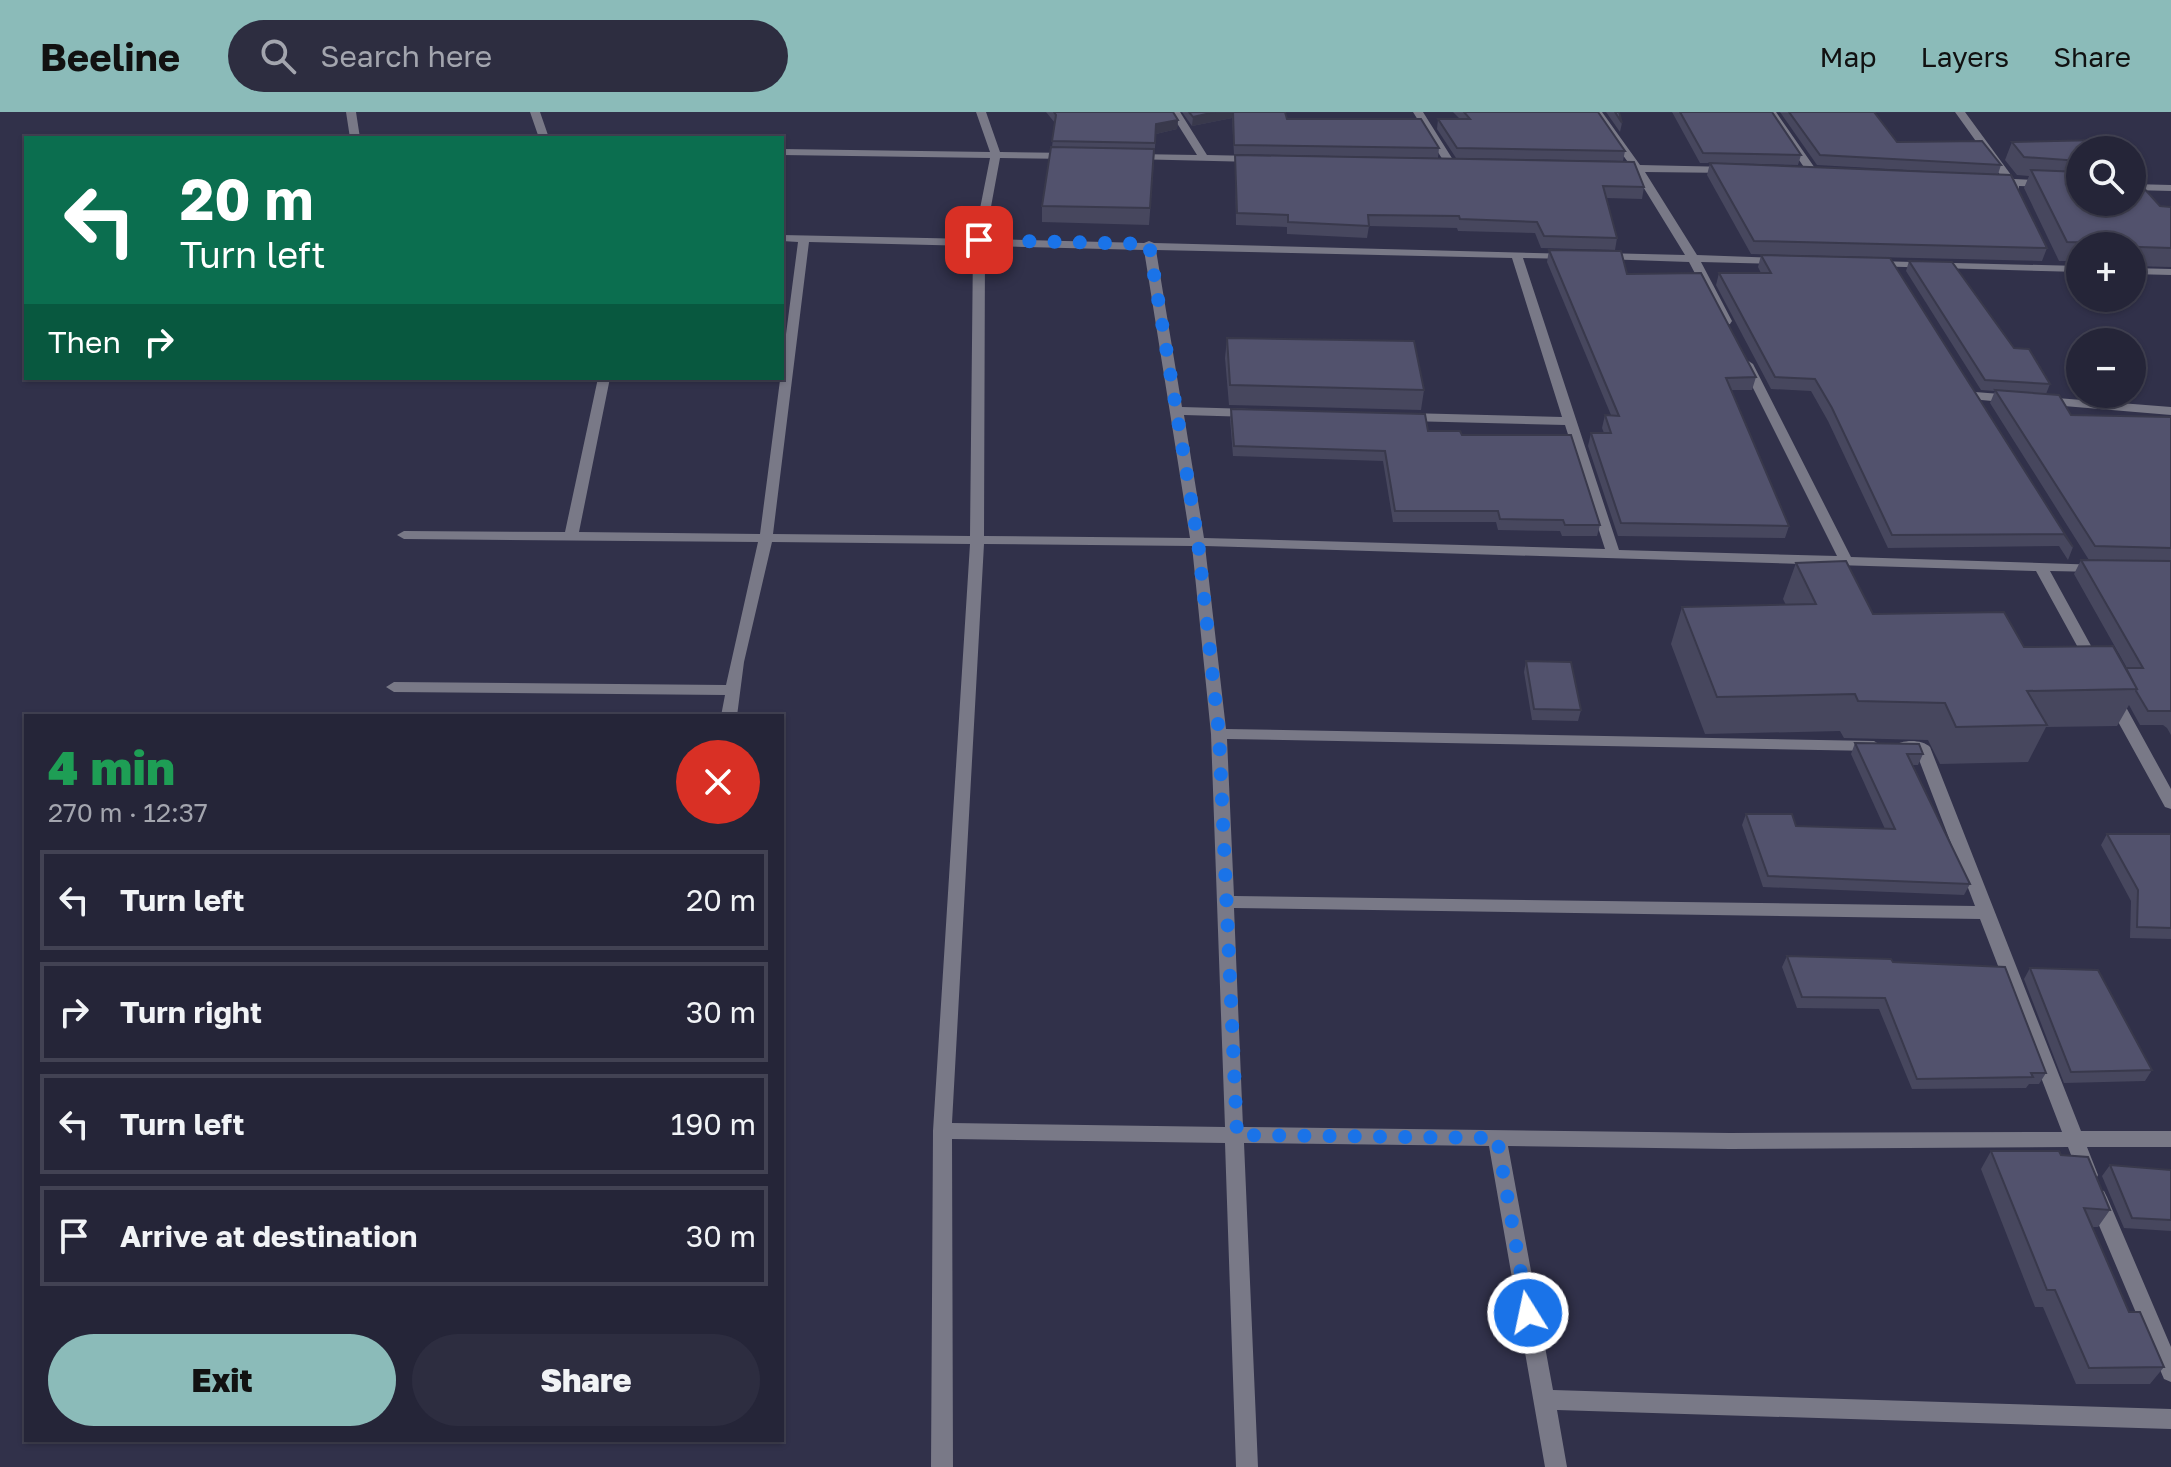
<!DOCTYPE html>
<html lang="en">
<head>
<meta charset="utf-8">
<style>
	body { margin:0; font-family:"Golos Text",sans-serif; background:#2d2d40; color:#f1f3f6; height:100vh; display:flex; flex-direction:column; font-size:30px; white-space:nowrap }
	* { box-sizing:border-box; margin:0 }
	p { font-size:26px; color:#a3a5ae }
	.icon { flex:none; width:44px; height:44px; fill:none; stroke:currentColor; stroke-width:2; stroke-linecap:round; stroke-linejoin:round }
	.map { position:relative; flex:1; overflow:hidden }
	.side { position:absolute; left:24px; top:602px; width:760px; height:728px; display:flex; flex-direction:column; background:#252538; border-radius:0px; box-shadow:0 2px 6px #0004,0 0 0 2px #424253 }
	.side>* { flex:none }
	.banner { position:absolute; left:24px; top:24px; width:760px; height:244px; border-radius:0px; box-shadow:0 2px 6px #0004,0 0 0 2px #424253; background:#0b6e4f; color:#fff; overflow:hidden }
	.buttons { position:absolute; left:2066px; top:24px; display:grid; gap:16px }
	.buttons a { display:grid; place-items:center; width:80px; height:80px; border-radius:50%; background:#252538; box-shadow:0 2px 6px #0004,0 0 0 2px #424253; font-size:40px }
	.pin { position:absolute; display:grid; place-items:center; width:68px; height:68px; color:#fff; margin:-34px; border-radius:16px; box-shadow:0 4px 12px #0006 }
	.me { position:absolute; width:88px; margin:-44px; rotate:350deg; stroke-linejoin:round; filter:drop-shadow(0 0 6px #0008) }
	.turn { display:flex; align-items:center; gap:28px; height:168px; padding:0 24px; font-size:36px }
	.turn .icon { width:104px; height:104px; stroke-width:2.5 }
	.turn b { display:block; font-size:56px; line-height:68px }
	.then { display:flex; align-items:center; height:76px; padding:0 24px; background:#0003; gap:16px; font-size:30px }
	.round { display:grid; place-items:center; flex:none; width:84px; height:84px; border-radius:42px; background:#2d2d40 }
	.summary { display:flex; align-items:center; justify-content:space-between; height:136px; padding:0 24px }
	h1 { font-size:48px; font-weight:800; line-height:60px; color:#1e9e55 }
	.cta { display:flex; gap:16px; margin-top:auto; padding:16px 24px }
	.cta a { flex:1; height:92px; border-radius:48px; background:#8bbbb9; color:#111; font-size:32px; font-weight:800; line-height:92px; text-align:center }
	.cta a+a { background:#2d2d40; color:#f1f3f6 }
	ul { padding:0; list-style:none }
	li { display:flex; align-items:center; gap:24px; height:100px; margin:0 16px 12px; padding:0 8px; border:4px solid #424253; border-radius:0px }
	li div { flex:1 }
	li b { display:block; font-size:30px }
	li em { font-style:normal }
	header { display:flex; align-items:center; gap:48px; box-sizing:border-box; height:112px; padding:0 40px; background:#8bbbb9; color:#111 }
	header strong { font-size:38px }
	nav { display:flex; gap:44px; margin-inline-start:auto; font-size:28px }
	.search { width:560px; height:72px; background:#2d2d40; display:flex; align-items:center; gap:20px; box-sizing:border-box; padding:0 28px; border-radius:44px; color:#a3a5ae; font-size:30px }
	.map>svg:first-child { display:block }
</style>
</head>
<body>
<header>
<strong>Beeline</strong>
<div class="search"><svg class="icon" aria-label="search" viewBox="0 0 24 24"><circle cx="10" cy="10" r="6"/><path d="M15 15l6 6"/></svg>Search here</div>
<nav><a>Map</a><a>Layers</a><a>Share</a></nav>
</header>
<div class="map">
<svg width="2171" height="1355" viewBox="0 0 2171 1355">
	<rect width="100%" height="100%" fill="#31314a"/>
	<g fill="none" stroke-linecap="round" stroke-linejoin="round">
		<path fill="#797987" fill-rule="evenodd" d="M346,0H356L360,26H350Z
			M530,0H540L549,26H539Z
			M976,0H986L1000,40L1071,41L1076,44L1071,47L1000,46L985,127L1144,131L1149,129L1154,131L1575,142L1577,144L1571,147L1523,146L1619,438L1837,444L1741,252L1747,248L1753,252L1851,445L2102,453L2104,456L2102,459L2097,460L2050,459L2101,552L2094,557L2087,552L2036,459L1205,434L1226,617L1874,629L1882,634L1874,639L1227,627L1234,784L1975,794L1916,640H1901L1893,635C1901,627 1922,627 1930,635L2081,1019H2171V1035H2087L2098,1063L2095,1069L2088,1071L2081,1069L2068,1035L1730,1037L1508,1034L1553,1278L2171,1297V1317L1557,1298L1567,1355H1545L1489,1034L1244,1031L1258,1355H1236L1225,1031L952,1027L953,1355H931L933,1019L970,432L772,430L744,550L737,604H721L725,583L394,580L386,575L394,570L726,573L758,430L404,427L397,423L404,419L565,420L598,266H610L579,420L760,422L798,130L782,129V123L974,127L990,46L782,43V37L990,40ZM809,130L973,134L970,424L773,422ZM985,134L1144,138L1190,426L984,424ZM1156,138L1512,146L1562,305L1407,301L1401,305L1407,309L1565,313L1605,437L1204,426L1184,303L1251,305L1257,301L1251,297L1182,295ZM984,432L1192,434L1211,622L1225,1015L952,1011ZM1234,796L1980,807L2062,1020L1730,1021L1243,1015Z
			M1170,0H1180L1207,43L1255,44L1260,47L1255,50L1130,47V43L1134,42L1197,43Z
			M1413,0H1423L1455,51L1454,53H1446Z
			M1592,0H1602L1640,53L1731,55L1736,58L1731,61L1645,60L1697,143L1779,146L1785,149L1779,152L1701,150L1732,209L1730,212L1726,213L1720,209L1689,150L1602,147L1596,144L1602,141L1685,143L1634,60L1614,59L1609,56L1614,53H1630Z
			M1766,0H1776L1817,59L1816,61H1808Z
			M1955,0H1965L2014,67L2080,70V76L2019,74V78L2015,79L2008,74L1990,72V68L2003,67Z
			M2132,72L2171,73V79L2132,78Z
			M1874,149L2080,154V160L1870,154V150Z
			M2132,156L2171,157V163L2132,162Z
			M1975,280L2013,283L2019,287L2013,291L1971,287V281Z
			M2044,285L2171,295V303L2040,292V286Z
			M2113,581L2121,586L2171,677V697L2165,695L2105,586Z
			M2097,1077L2104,1079L2107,1085L2171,1235V1270L2164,1267L2087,1085L2090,1079Z"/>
	</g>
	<path fill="#47475e" d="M1046,0H1173L1178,8L1177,17L1156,22L1149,113L1042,110V94L1052,35L1055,11Z
		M1182,0H1285L1287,7L1439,36L1438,46L1234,42L1232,6L1192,14Z
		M1453,0H1598L1625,39L1623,49L1456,46L1437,17L1438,7H1460Z
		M1606,0H1619L1622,11L1620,20Z
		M1672,0H1772L1801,43L1798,53L1716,51L1978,62L1817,53L1780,0H1874L1897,30L2001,53L1998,62L2047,136L2042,149L1751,142L1707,63L1710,51H1700Z
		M2012,30L2080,38V90L2171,95V155L2132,154V134H2080V149H2059L2024,76L2029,64L2017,63L2005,48Z
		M1235,43L1644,75L1642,87L1606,86L1617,126L1615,138L1541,136L1535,121L1458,119L1457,116L1369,114L1367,126L1287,122V115L1236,113Z
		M1549,138L1627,162L1756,265L1752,278H1731L1789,414L1785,426L1618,424L1588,334L1591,321H1604L1602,316L1605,303H1611L1547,150Z
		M1761,143L1890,146L2073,435L2068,448L2059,434L1888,436L1828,309L1811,279L1771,277L1716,173L1719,161H1761L1758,155Z
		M1909,149L2014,236L2050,272L2046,282L2071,303L2171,305V623L2167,616L2163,613H2140L2129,593L2117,614L2046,615L2028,650L1940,652L1928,628L1844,626L1840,619L1705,622L1671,532L1682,495L1786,493L1783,487L1796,451L1873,502L2127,556L2074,462L2081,448H2089L1990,291L1995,279L1981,278L1906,159Z
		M1227,226L1424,278L1421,298L1229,293L1225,246Z
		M1231,297L1462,323L1600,413L1597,424H1562L1560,419L1498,418L1496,410H1393L1383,349L1233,344L1230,307Z
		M1526,549L1581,598L1578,609L1532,608L1524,560Z
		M1855,631L1923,642L1918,653H1913L1970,772L1964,783L1763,775L1742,713L1746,702L1796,714L1885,717L1851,642Z
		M2107,722H2171V827L2130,826L2131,789L2101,733Z
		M1787,844L1893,850L2046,961L2039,972H2029L2026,976L1912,977L1879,897L1797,896L1782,855Z
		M2030,856L2152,958L2145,969L2064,971L2024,867Z
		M1991,1039L2061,1043L2110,1098L2098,1115H2092L2129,1200L2164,1255L2150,1272H2076L2043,1195H2035L1981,1057Z
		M2110,1053L2171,1058V1119L2124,1116L2102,1064Z"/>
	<path fill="#39394c" d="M1215,0H1233L1232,6L1192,14L1193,5Z
		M1178,8L1177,17L1156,22L1155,40L1156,12Z"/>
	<path fill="#52526d" stroke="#39394c" stroke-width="2" d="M1054,0H1173L1178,8L1156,12L1155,31L1052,29L1056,3Z
		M1189,0H1215L1193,5Z
		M1233,0H1285L1287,7H1421L1439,36L1234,33Z
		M1464,0H1598L1625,39L1457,36L1438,7H1470Z
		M1615,0H1619L1622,11Z
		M1680,0H1772L1801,43L1703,41Z
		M1789,0H1874L1897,30L1982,29L2001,53L1820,43Z
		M2100,28L2109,38H2080V49L2024,45L2012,30Z
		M1051,35L1154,37L1150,96L1042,94Z
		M1235,43L1634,50L1644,75L1603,74L1617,126L1544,124L1537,110L1460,107L1459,104L1368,103L1369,114L1288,110V103L1237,101Z
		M1710,51L2011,63L2047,136L1754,129Z
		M2031,58L2080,60V90H2132V63L2160,94L2171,95V136L2108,134L2105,131L2067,130Z
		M1549,138L1621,139L1627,162L1701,161L1756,265L1726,266L1789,414L1621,411L1591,321H1611L1605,303L1619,304Z
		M1761,143L1890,146L2073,435L2064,422L1892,423L1832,296L1815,267L1775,265L1719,161H1771Z
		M1909,149L1952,150L2014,236L2029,237L2050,272L1985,268Z
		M1227,226L1414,229L1424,278L1230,273Z
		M1995,278L2059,283L2071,303L2171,305V436L2095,434Z
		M1231,297L1425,302L1428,319H1460L1462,323H1571L1600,413H1565L1563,408L1500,407L1498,399H1395L1385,339L1234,334Z
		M2081,448L2171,449V599H2148L2136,579L2137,577L2126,556H2143Z
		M1846,449L1873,502L2004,500L2024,535L2113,534L2137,577L2027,579L2047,613L1956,615L1945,591L1858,589L1855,582L1717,585L1682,495L1816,492L1796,451Z
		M1526,549L1571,550L1581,598L1534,597Z
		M1855,631L1919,632L1923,642H1907L1970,772L1768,764L1746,702H1792L1796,714L1895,717Z
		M2107,722H2171V816L2137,815L2138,778Z
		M1787,844L1891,847L1893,850L2005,855L2046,961H2031L2033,965L1917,967L1885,886L1802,885Z
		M2030,856L2098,858L2152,958L2071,960Z
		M1991,1039H2059L2061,1043L2088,1045L2110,1098L2084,1096L2129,1200H2140L2164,1255L2089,1256L2055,1178H2047Z
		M2110,1053L2171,1058V1108L2132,1106Z"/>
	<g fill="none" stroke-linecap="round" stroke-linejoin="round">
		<path stroke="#1a73e8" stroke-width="14" stroke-dasharray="0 25.2" d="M979,128L1149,132L1198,430L1219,622L1237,1023L1497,1026L1528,1201"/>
	</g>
</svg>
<div class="buttons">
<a><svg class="icon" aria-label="search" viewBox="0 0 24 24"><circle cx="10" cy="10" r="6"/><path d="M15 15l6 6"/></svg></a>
<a>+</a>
<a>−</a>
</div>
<div class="pin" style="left:979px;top:128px;background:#d93025"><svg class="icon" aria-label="arrive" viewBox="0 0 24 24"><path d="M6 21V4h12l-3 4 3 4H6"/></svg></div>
<svg class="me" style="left:1528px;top:1201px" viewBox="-20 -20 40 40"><circle r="17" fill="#1a73e8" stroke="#fff" stroke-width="3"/><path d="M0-11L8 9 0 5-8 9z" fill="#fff"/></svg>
<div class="banner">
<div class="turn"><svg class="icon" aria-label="left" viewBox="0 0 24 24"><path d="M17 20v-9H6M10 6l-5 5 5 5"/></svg><div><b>20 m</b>Turn left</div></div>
<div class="then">Then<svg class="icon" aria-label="right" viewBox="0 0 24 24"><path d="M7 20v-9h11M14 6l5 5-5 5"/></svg></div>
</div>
<section class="side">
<div class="summary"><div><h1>4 min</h1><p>270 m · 12:37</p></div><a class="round" style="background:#d93025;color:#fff"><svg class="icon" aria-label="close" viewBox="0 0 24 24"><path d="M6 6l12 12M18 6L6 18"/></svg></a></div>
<ul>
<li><svg class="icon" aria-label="left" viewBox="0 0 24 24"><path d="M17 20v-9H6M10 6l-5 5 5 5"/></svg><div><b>Turn left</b></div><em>20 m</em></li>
<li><svg class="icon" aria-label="right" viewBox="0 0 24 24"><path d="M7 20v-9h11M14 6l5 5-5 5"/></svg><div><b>Turn right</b></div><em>30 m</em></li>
<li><svg class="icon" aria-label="left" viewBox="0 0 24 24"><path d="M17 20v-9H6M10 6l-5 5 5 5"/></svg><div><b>Turn left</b></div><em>190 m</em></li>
<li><svg class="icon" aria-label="arrive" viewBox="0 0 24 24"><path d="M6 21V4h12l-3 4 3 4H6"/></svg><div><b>Arrive at destination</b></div><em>30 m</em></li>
</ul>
<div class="cta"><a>Exit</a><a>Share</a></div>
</section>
</div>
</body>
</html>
